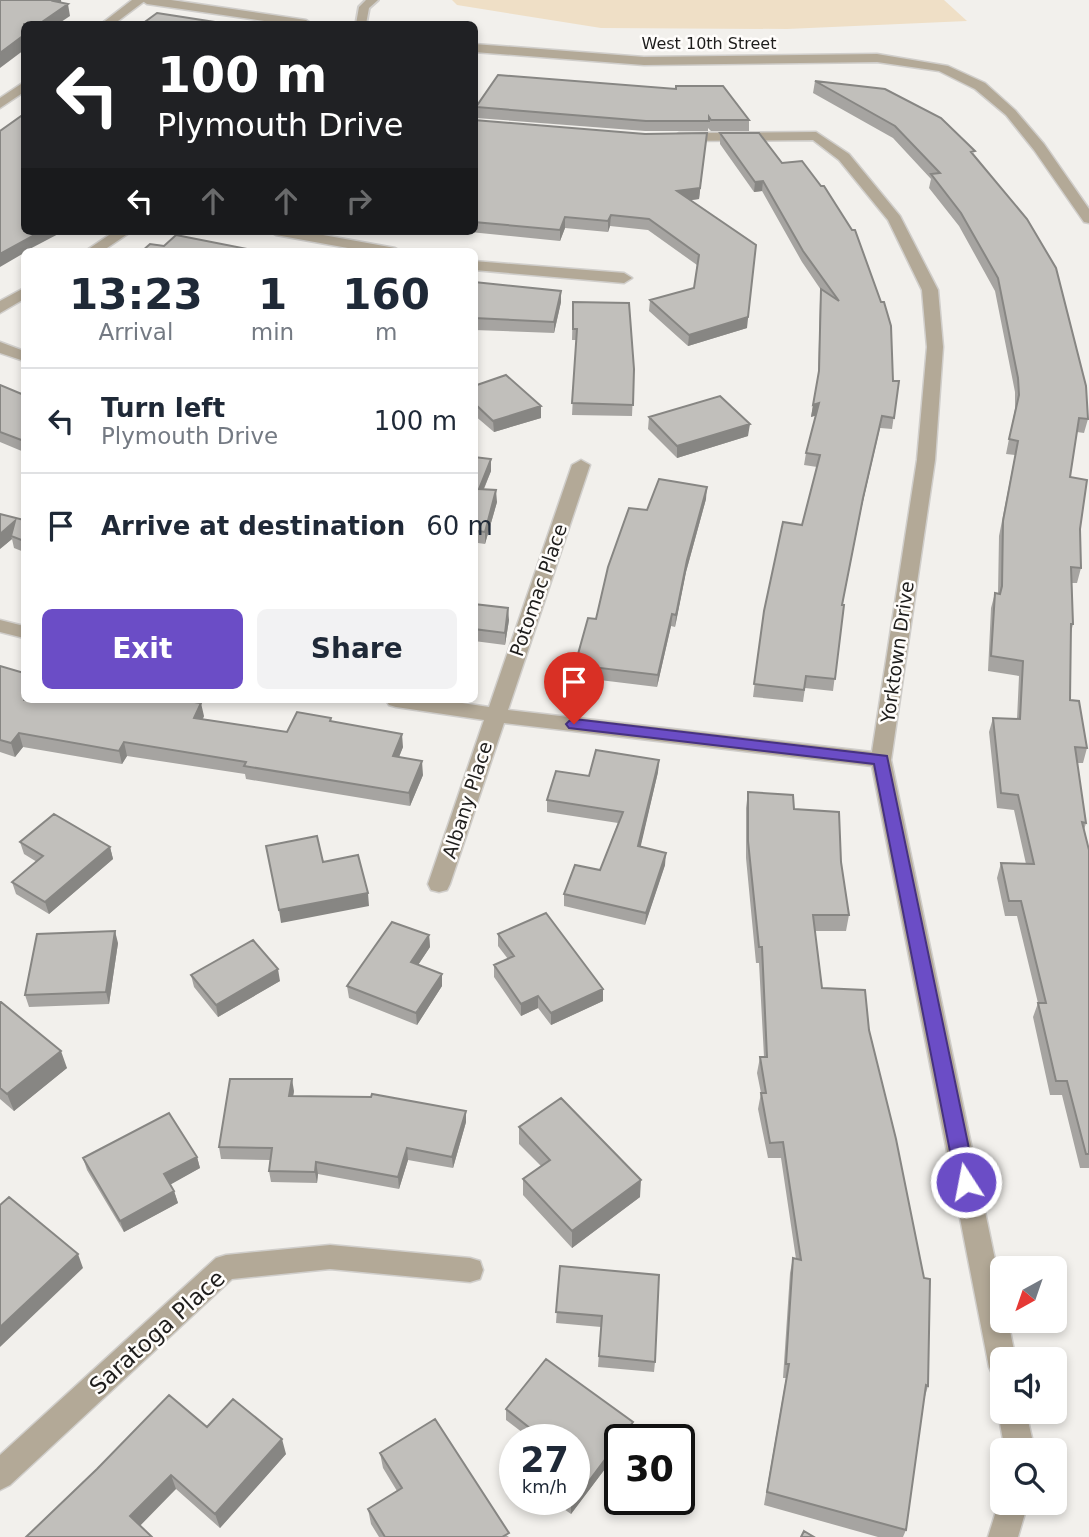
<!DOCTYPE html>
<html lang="en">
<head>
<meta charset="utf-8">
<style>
	body { margin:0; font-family:"DejaVu Sans",sans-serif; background:#f2f2f3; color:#1f2937; height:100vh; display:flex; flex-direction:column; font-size:26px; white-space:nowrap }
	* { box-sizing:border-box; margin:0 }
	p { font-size:23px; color:#747a83 }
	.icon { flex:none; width:38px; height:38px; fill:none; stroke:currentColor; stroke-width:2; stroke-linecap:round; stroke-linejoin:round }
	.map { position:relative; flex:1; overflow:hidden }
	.drawer { position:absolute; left:21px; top:248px; width:457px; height:455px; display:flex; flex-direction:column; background:#fff; border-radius:10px; box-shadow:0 4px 10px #0003 }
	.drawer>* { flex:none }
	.banner { position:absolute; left:21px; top:21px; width:457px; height:214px; border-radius:10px; box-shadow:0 4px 10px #0003; background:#202124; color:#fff; overflow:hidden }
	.needle { width:46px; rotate:220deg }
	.buttons { position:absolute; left:990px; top:1256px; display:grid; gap:14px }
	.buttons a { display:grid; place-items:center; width:77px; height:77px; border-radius:10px; background:#fff; box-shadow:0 4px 10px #0003; font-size:35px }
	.speed { position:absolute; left:499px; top:1424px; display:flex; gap:14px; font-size:35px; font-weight:700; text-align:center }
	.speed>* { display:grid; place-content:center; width:91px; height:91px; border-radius:50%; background:#fff; box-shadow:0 4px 10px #0003; line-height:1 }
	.speed small { font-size:18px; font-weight:400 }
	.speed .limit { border:4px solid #111; border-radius:10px; background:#fff; color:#111 }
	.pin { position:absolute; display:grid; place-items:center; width:60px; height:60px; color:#fff; margin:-72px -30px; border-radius:50% 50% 50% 0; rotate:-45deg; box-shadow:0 0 7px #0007 }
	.pin .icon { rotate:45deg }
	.me { position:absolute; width:77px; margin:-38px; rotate:349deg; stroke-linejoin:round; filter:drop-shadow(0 0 5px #0008) }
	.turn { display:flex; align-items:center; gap:24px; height:147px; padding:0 21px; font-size:32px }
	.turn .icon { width:91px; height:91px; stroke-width:2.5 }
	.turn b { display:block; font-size:49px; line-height:60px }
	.lanes { display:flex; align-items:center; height:66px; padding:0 21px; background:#0003; justify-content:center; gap:35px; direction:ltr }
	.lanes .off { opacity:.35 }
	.eta { display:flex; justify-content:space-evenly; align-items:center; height:119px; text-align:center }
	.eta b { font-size:42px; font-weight:700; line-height:49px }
	.action { display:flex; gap:14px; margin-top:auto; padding:14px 21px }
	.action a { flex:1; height:80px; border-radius:10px; background:#6b4dc6; color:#fff; font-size:28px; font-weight:700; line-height:80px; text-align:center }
	.action a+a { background:#f2f2f3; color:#1f2937 }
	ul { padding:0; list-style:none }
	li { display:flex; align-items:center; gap:21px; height:105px; padding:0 21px; border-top:2px solid #e0e1e3 }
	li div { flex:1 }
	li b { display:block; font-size:26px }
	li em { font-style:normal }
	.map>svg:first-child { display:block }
</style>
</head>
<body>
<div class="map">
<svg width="1089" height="1537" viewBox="0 0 1089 1537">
	<rect width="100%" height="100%" fill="#f2f0ec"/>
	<path fill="#efdfc6" d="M452,0H944L967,21L787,29L601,28L457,5Z"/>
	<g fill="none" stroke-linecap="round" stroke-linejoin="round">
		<g stroke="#d0cecb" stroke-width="4">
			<path id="service" d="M366,0H378L369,8L366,24H356L359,7Z"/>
		</g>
		<g stroke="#d0cecb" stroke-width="3">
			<path id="minor" d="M132,0H146L114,24H101Z
				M24,82V92L0,108V98Z
				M816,132L849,154L900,216L938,290L943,347L935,460L891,760L1003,1298V1321H1008L1016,1360H1003V1380L993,1376L989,1367L872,766L504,723L450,884L447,890L439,892L431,890L428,884L484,720L396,707L389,705L386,700H442L489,707L572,465L581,460L590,465L508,710L872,752L917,460L927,347L922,290L888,220L839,160L813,140L679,141L672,137L679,133Z
				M115,231H132L101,252H84Z
				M269,231H301L395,248L402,252H370L276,235Z
				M474,261L624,273L632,278L624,283L474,270Z
				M24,288V299L0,313V301Z
				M0,342L24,351V361L0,353Z
				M0,620L24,626V638L0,632Z
				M330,1245L470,1258L480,1261L483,1270L480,1279L470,1282L330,1269L232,1279L10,1485L0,1490V1455L216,1258L226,1255Z
				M1002,1402L1003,1412H1026L1035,1451H1005L998,1412Z
				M1002,1492L1003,1503H1028L1018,1537H988Z"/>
		</g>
		<g stroke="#d0cecb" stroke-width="3">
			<path id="tertiary" d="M141,0H171L306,20L312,24H285L147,4Z
				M474,44L644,57L877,54L948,66L985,83L1015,110L1044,144L1089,209V223L1084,222L1034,150L1006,115L975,89L939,71L877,62L644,65L474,52Z"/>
		</g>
		<use href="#service" fill="#b3a997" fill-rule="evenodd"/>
		<use href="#minor" fill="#b3a997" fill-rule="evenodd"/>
		<use href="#tertiary" fill="#b3a997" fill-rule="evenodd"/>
	</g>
	<path fill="#a6a4a1" d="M815,81L974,156L1088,419L1084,433L1077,432L1070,477L1080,529L1081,568L1077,583H1072L1073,624L1071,633L1070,700L1087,748L1083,763H1077L1086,823L1084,830L1089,850V1168H1080L1062,1095H1050L1033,1017L1038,1003L1017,916H1005L997,878L1001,863L1026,864L1014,810L997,808L989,732L993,718L1017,719L1019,676L988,671L991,608L995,593L998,594L999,536L1015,455L1006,454L1015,409V392L995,291L959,226L929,188L931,179L893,138L813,93Z
		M476,107L749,120V131H711L708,128V131H645L476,118Z
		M474,120L645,134L707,133L699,199L691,200L747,328L688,346L649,311L650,300L694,288L697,265L648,230L610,226L608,232L565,228L560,241L460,231H474Z
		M720,133H759L893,381H899L892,429L880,428L861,510L842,605H844L833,691L805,688L803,702L753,697L764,611L802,525L817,467L804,465L806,453L816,415L811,417L818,378L820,300L821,290L802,262L762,191L754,192L720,144Z
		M474,282L561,302L554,333L474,330Z
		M573,302L634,369L632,416L572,415L576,340H572Z
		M0,385L24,395V452L0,442Z
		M474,386L541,418L494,432L474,415Z
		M649,417L748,436L677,458L648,429Z
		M474,457L491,459V471L484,489L497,502L485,544L478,543Z
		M706,499L686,572L675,627L671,626L657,687L575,677V665L647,510Z
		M24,520V552L14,548L12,539L0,549Z
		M474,604L509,620L505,645L474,641Z
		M0,666L24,700L204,716L203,719L287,732L332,721L403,747L399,757L423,775L410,806L246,779L245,774L127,756L122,764L23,747L15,757L0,752Z
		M659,760L658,772L640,847L665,865L645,925L564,906V894L600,870L618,823L547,812V800L589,776Z
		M748,792L794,809L841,862L849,915L846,931H815L822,988L869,1030L928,1386L924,1400L906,1530L903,1537H878L764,1505L786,1378H783L790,1273L793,1258L796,1259L781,1158H768L758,1109L761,1093L757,1073L760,1057H764L759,963H756L746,858V808Z
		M20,842L110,847L113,859L49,914L16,894L12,882L37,862L24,854Z
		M498,934L603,989V1001L551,1025L538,1008L521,1016L494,977V965L508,959L498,946Z
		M429,935L430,947L418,965L442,974V986L417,1025L349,998L347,986Z
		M118,943L109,1004L29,1007L25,995Z
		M191,975L280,981L218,1017L194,987Z
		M0,1002L67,1068L14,1111L0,1099Z
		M294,1091L293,1096L466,1122L453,1168L408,1160L399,1189L318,1174L317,1183L271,1182L269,1171L270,1160L221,1159L219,1147Z
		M519,1127L640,1197L572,1248L523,1195V1179L541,1166L519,1144Z
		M197,1157L200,1168L170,1184L174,1191L178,1203L124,1232L87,1170L83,1158Z
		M560,1266L655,1362L654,1372L598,1367L601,1327L556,1323Z
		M506,1409L633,1422L632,1432L626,1440H620V1449L571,1514L551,1500H574L531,1439L506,1420Z
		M207,1427L286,1454L220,1528L176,1489L26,1537Z
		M380,1453L509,1537H379L371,1524L368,1509L397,1491L383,1468Z"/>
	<path fill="#878683" d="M54,0H61L62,8L68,4L70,16L58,24H39Z
		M24,35V50L0,68V53Z
		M707,133L699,199L677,202V191Z
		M763,181L762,191L754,192L755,182Z
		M611,215L610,226L608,232V221Z
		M565,217V228L560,241V230Z
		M42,231H64L24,252V253L0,267V254Z
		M756,245L747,328L688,346L689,335Z
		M561,291V302L554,333V322Z
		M819,403L818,415L811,417L813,405Z
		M541,406V418L494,432L493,421Z
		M882,416L861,510L840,617L863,498Z
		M750,424L748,436L677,458V446Z
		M491,459V471L479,500V489Z
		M707,487L706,499L686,572L675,627L676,615L687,560Z
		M496,490L497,502L485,544V532Z
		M15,521L11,536L12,539L0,549V534Z
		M478,531V543L474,557V544Z
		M508,608L509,620L505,645V633Z
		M672,614L671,626L657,687L658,675Z
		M201,703L204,716L196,731L194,718Z
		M19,733L23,747L15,757L11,743Z
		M402,734L403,747L394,769L393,756Z
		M124,742L127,756L122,764L119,751Z
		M659,760L658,772L638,858V846Z
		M422,761L423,775L410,806L409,793Z
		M110,847L113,859L49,914L45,902Z
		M666,853L665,865L645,925L646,913Z
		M368,893L369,906L281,923L279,910Z
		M115,931L118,943L109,1004L106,992Z
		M429,935L430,947L412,974L411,962Z
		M278,969L280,981L218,1017L216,1005Z
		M442,974V986L417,1025L416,1013Z
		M603,989V1001L551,1025V1013Z
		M538,996V1008L521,1016V1004Z
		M61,1051L67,1068L14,1111L7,1094Z
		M292,1079L294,1091L291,1108L289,1096Z
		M466,1111V1122L453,1168L452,1157Z
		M407,1148L408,1160L399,1189L398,1177Z
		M197,1157L200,1168L168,1186L164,1174Z
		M316,1162L318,1174L317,1183L315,1172Z
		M641,1180L640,1197L572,1248V1231Z
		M174,1191L178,1203L124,1232L120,1221Z
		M78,1254L83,1268L0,1347V1327Z
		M633,1422L632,1432L626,1440H620V1449L571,1514V1505Z
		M282,1439L286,1454L220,1528L215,1514Z
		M171,1475L176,1489L136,1530L130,1516Z"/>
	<path fill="#c1bfbb" stroke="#878683" stroke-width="2" d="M0,0H54L53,1L68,4L39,24H24V35L0,53Z
		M157,13L228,24H142Z
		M498,75L676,89V86H723L749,120H711L709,117V121H646L476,107Z
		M815,81L885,89L941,118L975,151L971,152L1027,219L1056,268L1086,386L1088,419L1079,418L1070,477L1087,480L1080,529L1081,568L1071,567L1073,624H1071L1070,700L1079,701L1087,748L1075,747L1086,823L1082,822L1089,850V1154H1086L1067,1081H1056L1038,1003H1046L1021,901H1009L1001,863L1034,864L1018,795L1001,793L993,718L1020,719L1023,661L991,656L995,593L1000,594L1002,586L1003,521L1018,441L1009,439L1019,395L1018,378L998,278L961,213L931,174L940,173L895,126Z
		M24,114V231H42L0,254V131Z
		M474,120L645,134L707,133L700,188L677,191L756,245L748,317L689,335L650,300L694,288L699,255L649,219L611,215L608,221L565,217L560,230L474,222Z
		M720,133H759L782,163L802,161L821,186H824L852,230H855L881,302H884L891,326L893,381H899L894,418L882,416L863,498L842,605H844L835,679L806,676L804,690L754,684L764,611L783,522L802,525L820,455L806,453L819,403L813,405L819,371L821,289L839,301L803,251L763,181L755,182Z
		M176,235L262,252H141L150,244L164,246Z
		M474,282L561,291L554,322L474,318Z
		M573,302L629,303L634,369L633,405L572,403L577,329H573Z
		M506,375L541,406L493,421L474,403V386Z
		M0,385L24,395V441L0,432Z
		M720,396L750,424L677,446L649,417Z
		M474,457L491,459L479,489L496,490L485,532L478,531L474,544Z
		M659,479L707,487L687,560L676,615L672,614L658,675L575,665L588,618L596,619L608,567L629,508L647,510Z
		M0,514L24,520V541L11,536L15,521L0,534Z
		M474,604L508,608L505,633L474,629Z
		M0,666L24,673V700H181L201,703L194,718L287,732L297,712L331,718L330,721L402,734L393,756L422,761L409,793L244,766L246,762L124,742L119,751L19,733L11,743L0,740Z
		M596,750L659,760L638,846L666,853L646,913L564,894L575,865L600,870L623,812L547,800L556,771L589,776Z
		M748,792L793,795L794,809L839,812L841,862L849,915H813L822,988L865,990L869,1030L896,1139L924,1278L930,1279L928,1386L926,1385L906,1530L767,1492L789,1364H786L793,1258L801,1260L783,1142L770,1143L761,1093H766L760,1057H767L762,947H759L748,841Z
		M54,814L110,847L45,902L12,882L43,856L20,842Z
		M317,836L323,862L358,855L368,893L279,910L266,846Z
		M546,913L603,989L551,1013L538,996L521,1004L494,965L514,956L498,934Z
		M392,922L429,935L411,962L442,974L416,1013L347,986Z
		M115,931L106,992L25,995L37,934Z
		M253,940L278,969L216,1005L191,975Z
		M0,1002H1L61,1051L7,1094L0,1088Z
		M230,1079H292L289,1096L371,1097L372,1094L466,1111L452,1157L407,1148L398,1177L316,1162L315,1172L269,1171L272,1148L219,1147Z
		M561,1098L641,1180L572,1231L523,1179L550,1160L519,1127Z
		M169,1113L197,1157L164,1174L174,1191L120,1221L83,1158Z
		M9,1197L78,1254L0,1327V1205Z
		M560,1266L659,1275L655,1362L599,1356L602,1316L556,1312Z
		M546,1359L633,1422L571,1505L565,1500H574V1440H531L536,1433L506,1409Z
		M169,1395L207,1427L233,1399L282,1439L215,1514L171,1475L130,1516L152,1537H26L97,1469Z
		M435,1419L509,1533L502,1537H385L368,1509L402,1488L380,1453Z
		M804,1531L814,1537H801Z"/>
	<path fill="#6b4dc6" stroke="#463281" stroke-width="2" d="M574,719L887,756L976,1182L973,1188L966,1191L959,1188L956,1182L874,764L569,728L566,724L569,721Z"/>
	<g text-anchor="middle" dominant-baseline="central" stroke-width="5" stroke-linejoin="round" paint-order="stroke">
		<g font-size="16" fill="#1e1d1c" stroke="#fffdfb">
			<text x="709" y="43">West 10th Street</text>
		</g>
		<g font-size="19" fill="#1e1d1c" stroke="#fffdfb">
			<text transform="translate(538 590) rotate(-71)">Potomac Place</text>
			<text transform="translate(897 652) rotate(-82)">Yorktown Drive</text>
			<text transform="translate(467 800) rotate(-72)">Albany Place</text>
		</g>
		<g font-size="23" fill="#1e1d1c" stroke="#fffdfb">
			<text transform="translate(157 1332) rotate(-42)">Saratoga Place</text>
		</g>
	</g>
</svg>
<div class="buttons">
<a><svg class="needle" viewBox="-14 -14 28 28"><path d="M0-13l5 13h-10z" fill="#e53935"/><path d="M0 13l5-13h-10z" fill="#747a83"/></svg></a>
<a><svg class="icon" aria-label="sound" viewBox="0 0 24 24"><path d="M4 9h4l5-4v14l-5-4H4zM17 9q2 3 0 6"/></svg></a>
<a><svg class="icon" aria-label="search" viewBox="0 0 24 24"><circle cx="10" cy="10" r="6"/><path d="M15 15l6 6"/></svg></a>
</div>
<div class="speed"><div>27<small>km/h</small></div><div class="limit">30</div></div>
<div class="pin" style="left:574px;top:724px;background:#d93025"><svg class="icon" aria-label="arrive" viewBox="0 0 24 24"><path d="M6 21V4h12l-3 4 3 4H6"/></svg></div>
<svg class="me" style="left:966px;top:1182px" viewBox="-20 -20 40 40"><circle r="17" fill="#6b4dc6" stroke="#fff" stroke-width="3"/><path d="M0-11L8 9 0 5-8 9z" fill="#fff"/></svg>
<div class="banner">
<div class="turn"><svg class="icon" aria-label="left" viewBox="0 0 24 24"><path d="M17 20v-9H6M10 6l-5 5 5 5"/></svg><div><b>100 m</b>Plymouth Drive</div></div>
<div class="lanes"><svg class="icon" aria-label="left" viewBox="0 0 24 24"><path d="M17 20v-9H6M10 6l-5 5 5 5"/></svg><svg class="icon off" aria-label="ahead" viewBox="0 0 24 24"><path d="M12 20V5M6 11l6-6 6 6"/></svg><svg class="icon off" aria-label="ahead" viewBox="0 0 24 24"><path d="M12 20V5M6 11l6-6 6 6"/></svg><svg class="icon off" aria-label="right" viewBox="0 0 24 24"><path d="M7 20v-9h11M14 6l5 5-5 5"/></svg></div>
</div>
<section class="drawer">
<div class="eta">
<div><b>13:23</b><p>Arrival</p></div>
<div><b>1</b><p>min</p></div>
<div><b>160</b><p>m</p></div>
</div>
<ul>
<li><svg class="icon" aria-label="left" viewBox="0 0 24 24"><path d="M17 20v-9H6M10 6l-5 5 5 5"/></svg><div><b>Turn left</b><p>Plymouth Drive</p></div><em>100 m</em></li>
<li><svg class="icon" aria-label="arrive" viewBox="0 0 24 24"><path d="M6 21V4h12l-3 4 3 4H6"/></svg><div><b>Arrive at destination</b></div><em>60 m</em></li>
</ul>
<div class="action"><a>Exit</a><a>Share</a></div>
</section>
</div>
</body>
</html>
